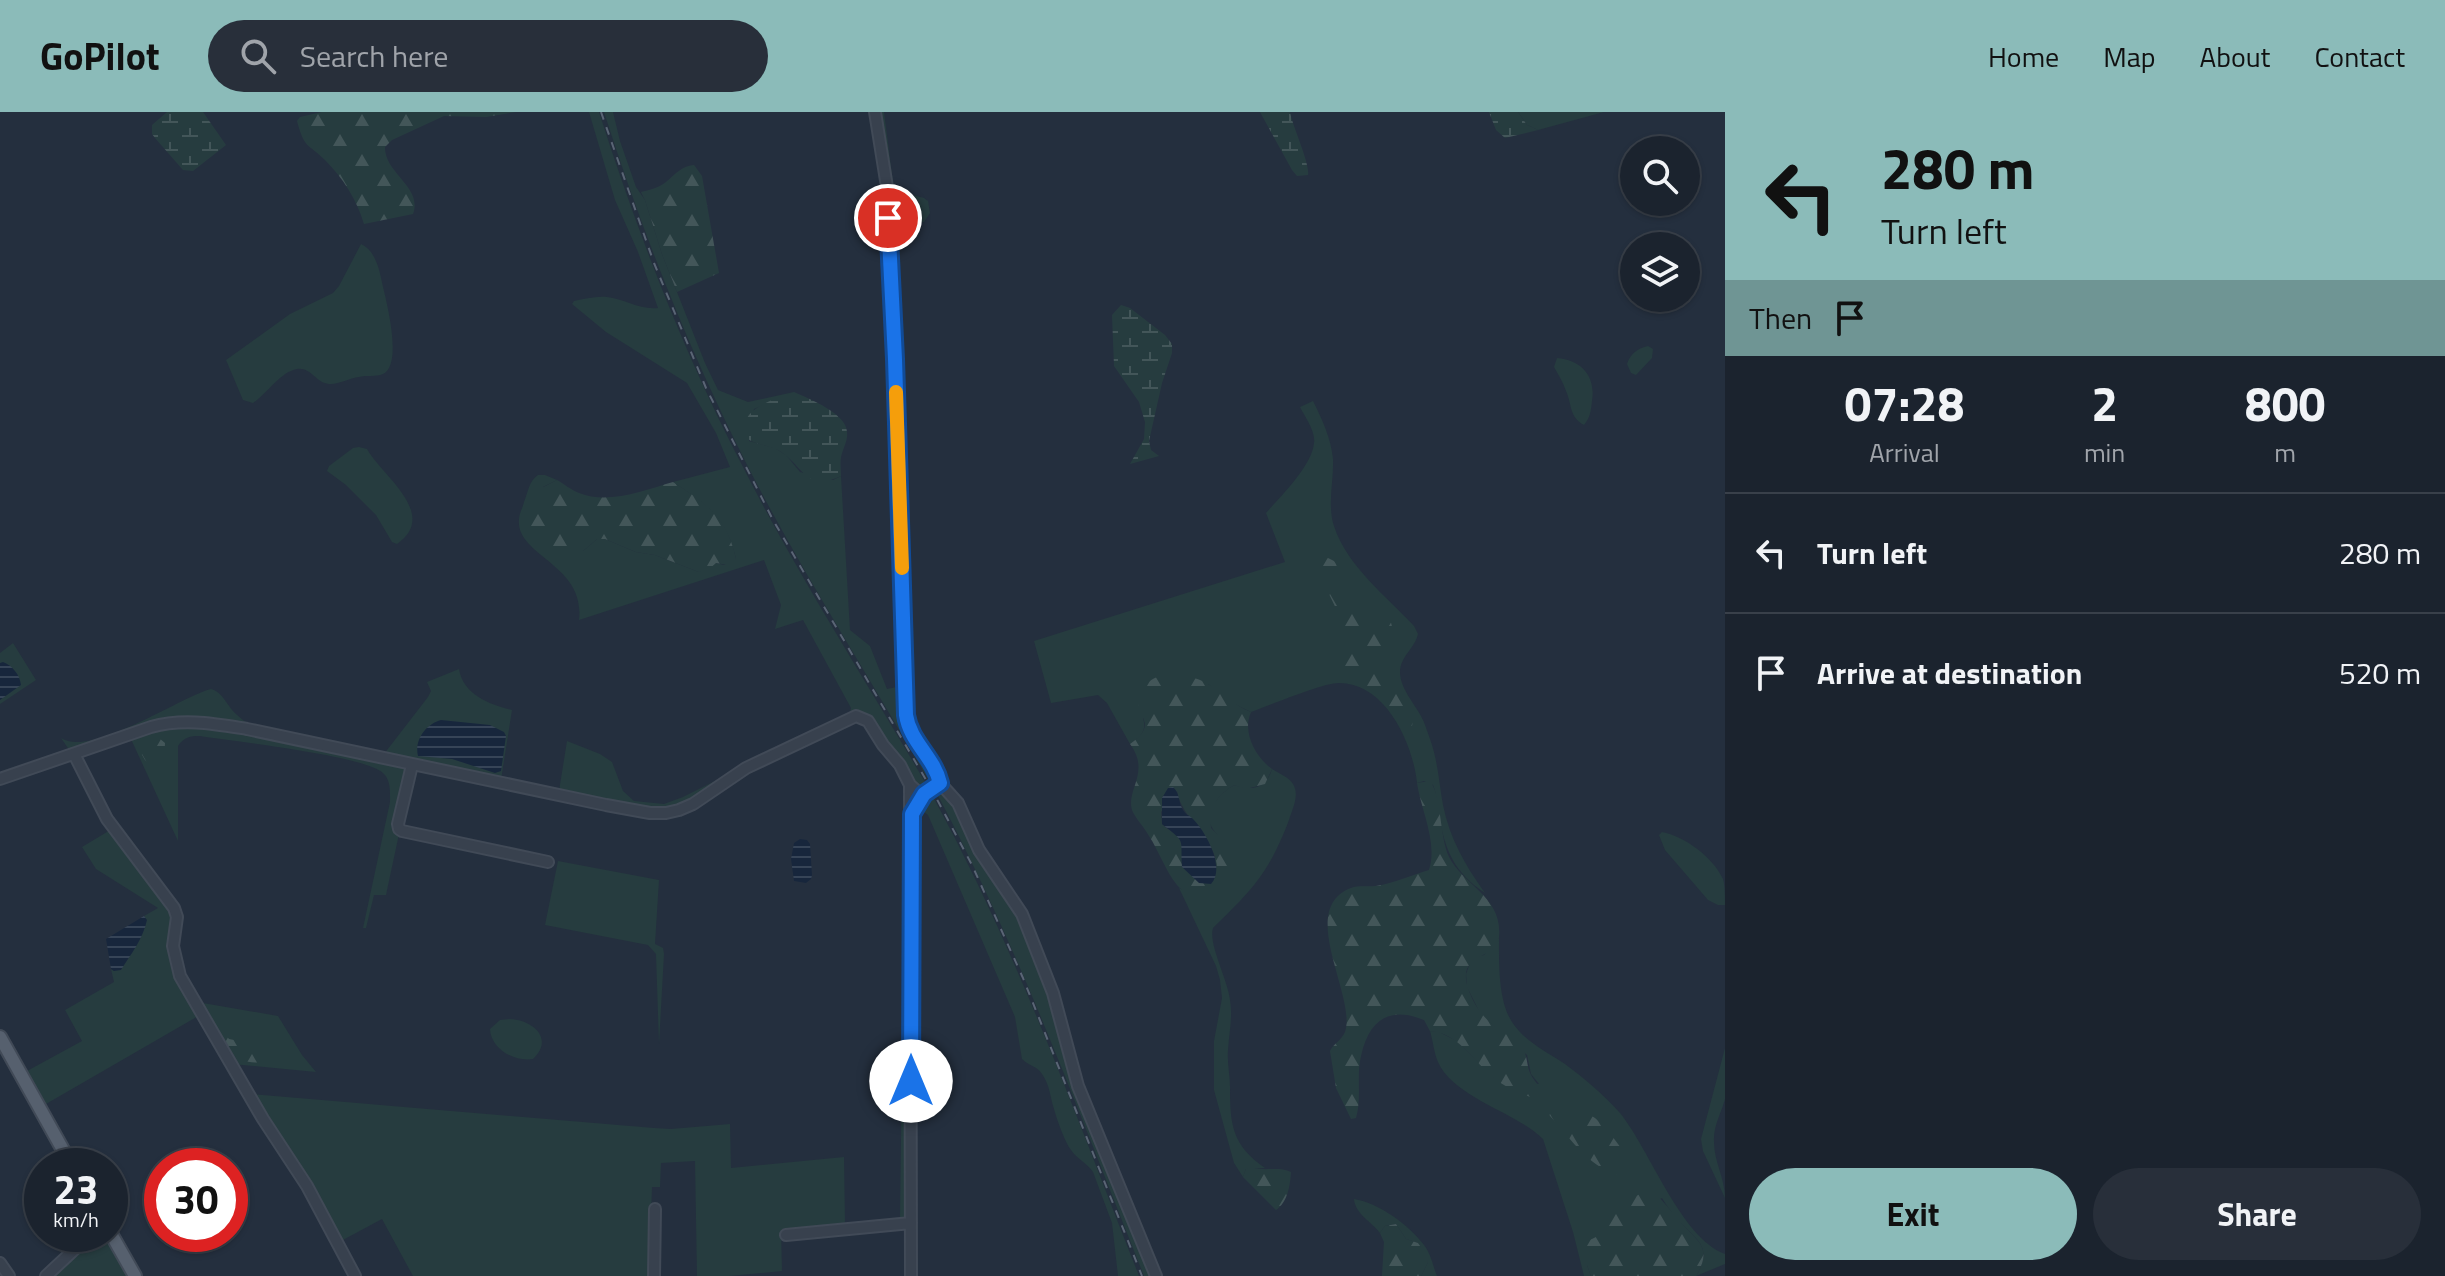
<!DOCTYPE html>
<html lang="en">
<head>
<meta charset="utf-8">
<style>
	body { margin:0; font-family:"Titillium Web",sans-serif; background:#282f3a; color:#f1f3f6; height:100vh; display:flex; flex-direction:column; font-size:30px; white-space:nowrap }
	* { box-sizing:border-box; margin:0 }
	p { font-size:26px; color:#a0a4aa }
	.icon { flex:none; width:44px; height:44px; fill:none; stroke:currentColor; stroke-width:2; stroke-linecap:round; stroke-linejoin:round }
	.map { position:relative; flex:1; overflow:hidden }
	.drawer { display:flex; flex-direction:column; background:#1b232e; width:720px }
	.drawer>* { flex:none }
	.hud { background:#8bbbb9; color:#111; overflow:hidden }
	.buttons { position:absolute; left:1620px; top:24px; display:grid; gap:16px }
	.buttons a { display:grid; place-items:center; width:80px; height:80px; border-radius:50%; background:#1b232e; box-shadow:0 2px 6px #0004,0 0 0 2px #39404a; font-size:40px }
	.speed { position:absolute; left:24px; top:1036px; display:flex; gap:16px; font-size:40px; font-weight:700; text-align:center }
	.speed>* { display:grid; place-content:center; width:104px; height:104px; border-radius:50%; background:#1b232e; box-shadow:0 2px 6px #0004,0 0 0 2px #39404a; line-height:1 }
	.speed small { font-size:20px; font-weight:400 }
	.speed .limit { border:12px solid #d22; background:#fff; color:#111 }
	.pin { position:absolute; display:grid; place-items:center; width:68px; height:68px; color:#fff; margin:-34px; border:4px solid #fff; border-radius:50%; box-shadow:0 2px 8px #0007 }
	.me { position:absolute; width:88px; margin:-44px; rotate:0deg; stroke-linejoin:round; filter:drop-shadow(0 0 6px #0008) }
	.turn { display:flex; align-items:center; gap:28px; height:168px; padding:0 24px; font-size:36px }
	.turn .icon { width:104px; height:104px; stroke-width:2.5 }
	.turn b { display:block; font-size:56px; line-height:68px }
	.then { display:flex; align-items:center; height:76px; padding:0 24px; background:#0003; gap:16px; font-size:30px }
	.eta { display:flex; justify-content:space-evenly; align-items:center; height:136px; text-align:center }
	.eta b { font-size:48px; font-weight:700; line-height:56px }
	.action { display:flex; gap:16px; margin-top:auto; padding:16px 24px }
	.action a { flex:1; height:92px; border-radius:48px; background:#8bbbb9; color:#111; font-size:32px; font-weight:700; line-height:92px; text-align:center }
	.action a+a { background:#282f3a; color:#f1f3f6 }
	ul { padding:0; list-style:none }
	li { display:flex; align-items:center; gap:24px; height:120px; padding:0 24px; border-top:2px solid #39404a }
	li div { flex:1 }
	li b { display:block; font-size:30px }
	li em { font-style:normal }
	header { display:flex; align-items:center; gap:48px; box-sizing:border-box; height:112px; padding:0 40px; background:#8bbbb9; color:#111 }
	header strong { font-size:38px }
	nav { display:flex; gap:44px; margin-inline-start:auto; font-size:28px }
	.search { width:560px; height:72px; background:#282f3a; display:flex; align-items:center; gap:20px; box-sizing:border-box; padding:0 28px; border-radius:44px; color:#a0a4aa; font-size:30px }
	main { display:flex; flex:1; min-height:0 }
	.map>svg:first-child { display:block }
</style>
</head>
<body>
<header>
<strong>GoPilot</strong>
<div class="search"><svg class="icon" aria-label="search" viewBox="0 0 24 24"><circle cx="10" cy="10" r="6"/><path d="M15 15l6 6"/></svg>Search here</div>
<nav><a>Home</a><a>Map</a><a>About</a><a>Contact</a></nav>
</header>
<main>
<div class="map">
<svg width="1725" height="1164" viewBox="0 0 1725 1164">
	<defs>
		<pattern id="forest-firs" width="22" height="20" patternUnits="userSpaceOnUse" patternTransform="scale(2)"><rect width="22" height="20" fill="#263c3f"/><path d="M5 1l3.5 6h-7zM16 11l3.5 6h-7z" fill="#435659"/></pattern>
		<pattern id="wetland-marsh" width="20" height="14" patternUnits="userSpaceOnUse" patternTransform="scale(2)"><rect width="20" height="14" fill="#263c3f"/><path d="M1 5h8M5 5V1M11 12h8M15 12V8" fill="none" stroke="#435659"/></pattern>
		<pattern id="water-rules" width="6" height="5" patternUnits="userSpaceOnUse" patternTransform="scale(2)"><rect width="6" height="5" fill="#17263c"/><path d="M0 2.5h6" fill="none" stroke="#364457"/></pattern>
	</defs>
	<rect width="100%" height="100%" fill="#242f3e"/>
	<path fill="#263c3f" d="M589,0H599C638,122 684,242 743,355C799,466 867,570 929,677L917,675L865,603L861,600H850L851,596L803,508L775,517L781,493L764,448L579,508C586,452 515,444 519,407C519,402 523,395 524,390C528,380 529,369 538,363H545L557,368L543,375L583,439L597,427H605L636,440L655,443L699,460L716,451L724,453L736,447C727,406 706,392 673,370L730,355L716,321L687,271L606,220L572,192L574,189C584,187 596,184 607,185C624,187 640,198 658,196L638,140L615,88Z
		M604,0H613L620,29L636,75L645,88L662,142L705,251L718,278L748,290L794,280L754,297L749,329L775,336L786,343L800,360L833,368L841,364L850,518L870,534L887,577L902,574L903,606L936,665L932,674C878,580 819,487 767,391C700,266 647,135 604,0Z
		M878,0H884L894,78L924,86L928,89L930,101L924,110L898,113L903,281L899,316Z
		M1518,0H1604L1538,18L1527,13Z
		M361,132C378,140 380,163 384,179C388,196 402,253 383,262C376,265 366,263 359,265C349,266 338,273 329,272C316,271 311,255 297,257C280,260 267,282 253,291L243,288L226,248L290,202L333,181L339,174Z
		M1648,234L1653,237L1652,246L1636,263L1631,261L1627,252C1630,242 1638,236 1648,234Z
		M1557,246C1582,248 1596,265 1592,289C1591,299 1590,306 1584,313C1569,305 1572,292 1566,279C1563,270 1558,262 1554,255Z
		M1313,289C1322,307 1331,326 1333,347C1334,368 1327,393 1334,414C1347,454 1386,484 1414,514L1418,522C1415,536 1400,545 1400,560C1400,576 1414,591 1421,604C1425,611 1427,619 1430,627C1438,649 1439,671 1443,693C1450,727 1465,753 1485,781C1454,760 1446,740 1439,705C1437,694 1437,683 1433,673L1424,669L1417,671C1413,632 1386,571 1339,571C1322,571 1271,593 1251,600L1230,590L1208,572L1143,606C1147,619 1141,625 1130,632L1107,591L1098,583L1051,591L1034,529L1285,450L1266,401C1280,385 1312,354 1314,331C1316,320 1305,305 1300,295Z
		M359,335L367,337C381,363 440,402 397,432L392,430L376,403L346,373L327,359L329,354L353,336Z
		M13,531L36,568L0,592V541Z
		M459,557C463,583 491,593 512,598L501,668L384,642L428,585L431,579L427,570Z
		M211,577C224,581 226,593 236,602C241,607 247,611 253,615L198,607L70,639L61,626C91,646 178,586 211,577Z
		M168,614L216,615L406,655L399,722L386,783H374L366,816H363L390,690C390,680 391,668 383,661C366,644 231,629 200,624C190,624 184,625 178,634V729L130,625Z
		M567,629L600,642L612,650L623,679L634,689L664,692L683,685L723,665L682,695L662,699L559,679Z
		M1272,657C1278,661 1289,665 1293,672C1300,683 1292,698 1289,708C1269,761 1252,778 1213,816C1208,832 1228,868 1230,888C1233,905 1229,921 1228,938C1227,951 1230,963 1230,975C1230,1013 1232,1033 1265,1056L1246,1057L1243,1065L1234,1051L1214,978V929L1222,886L1220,868L1216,854L1179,776L1191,782L1226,729C1197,712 1210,687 1234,673C1252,679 1266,677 1272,657Z
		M943,679L1014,791L1050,877L1063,931L1153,1164H1144C1079,1001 1019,836 936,680Z
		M932,683C1016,836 1075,1002 1139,1164H1118L1112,1111L1093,1060C1087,1051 1077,1047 1071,1038C1065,1030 1057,1008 1054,997C1050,985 1050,973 1042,962C1037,954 1029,954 1022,947L1015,905L928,703L924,700L921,701L915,710V703L927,685Z
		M112,717L173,800L171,830L200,903L46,992L27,959L82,929L65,898L114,870L111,857L114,859L145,805L144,804L158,796L96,757L82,735Z
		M1662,720C1684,724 1713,745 1723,767C1725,774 1725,785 1725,793H1718L1708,788L1665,738L1659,723Z
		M558,749L659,768L655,832L663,836L664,842L659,932L656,842L648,833L545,813Z
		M1499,826C1499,851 1498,888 1512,910C1524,929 1547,940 1565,952C1584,966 1604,983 1620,1001C1650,1038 1681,1126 1725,1142V1152L1696,1164C1714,1134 1696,1128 1678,1108C1672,1102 1667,1094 1662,1086L1607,1115L1600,1124L1587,1153L1591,1164H1584L1573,1120L1543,1027C1516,1000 1454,986 1438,950C1434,941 1433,929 1430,919L1439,920L1457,929L1494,966L1539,972L1531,962L1527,943L1481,903L1467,875L1466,862L1470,851L1476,845L1484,843Z
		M197,890L278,904L302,943L316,960L232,952Z
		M908,897L906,1106L900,1107L902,946Z
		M510,907C532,908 555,926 533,947C514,950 491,937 490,917L500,908Z
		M1725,936C1725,952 1725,971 1725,987C1721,1002 1713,1014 1714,1030C1714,1050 1725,1066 1725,1086L1703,1039L1701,1027Z
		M250,982L654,1016L671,1017L730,1012L731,1056L844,1045L845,1112L781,1118L782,1159L729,1164H697L695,1049L661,1051L660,1075H652L649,1164H413L382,1107L341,1129Z
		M1354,1087C1379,1091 1409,1113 1424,1133C1431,1142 1433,1154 1437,1164H1421L1428,1150L1418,1131L1406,1127L1396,1112L1385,1114L1380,1121C1372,1110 1355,1102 1354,1087Z
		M95,1122H102L127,1164H51Z"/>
	<path fill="url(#forest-firs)" fill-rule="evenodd" d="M322,0H516L486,5L444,4L392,28L385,35C384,61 423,75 413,102L364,112C357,88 343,66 325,48C307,30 305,38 297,9L300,5Z
		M694,53L702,64L719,161L677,180L662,142L645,88L641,80C649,78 659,76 666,70C676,62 681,54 694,53Z
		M557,368C564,372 571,378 579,381C608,393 645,378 673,370C707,392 727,405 736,447C731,456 725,452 716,451L708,458L699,460L655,443L636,440L605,427H597L583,439H577L555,436L536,430L529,426L526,419L530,393L536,379Z
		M1328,446L1336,450C1340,469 1346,502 1367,507C1373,503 1378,501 1385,504C1401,513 1385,538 1386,552C1387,558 1389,564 1392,570C1398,584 1416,599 1412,614L1386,591L1355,569L1344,555V513L1315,453L1323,447Z
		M1171,561C1183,563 1196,565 1208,572C1223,581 1233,593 1251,600C1242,620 1255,645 1272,657L1265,672L1246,677L1234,673C1216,684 1209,695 1211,716C1217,724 1229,728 1234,737C1248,764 1201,802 1177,773C1165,758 1159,739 1149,724C1145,716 1135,706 1132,698C1126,677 1151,660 1130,632C1137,627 1145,621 1145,612C1144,606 1140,600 1139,594C1135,574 1154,564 1171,561ZM1177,679C1182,710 1225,732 1216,767L1182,745C1186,722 1176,725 1162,712L1161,700Z
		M159,626L165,631L164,653L156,656L145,648L141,641L145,634Z
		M1430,669C1442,685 1439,723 1449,745C1464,774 1503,785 1499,825C1497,848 1456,840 1468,876C1474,895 1485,908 1501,919C1507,923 1516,927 1520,933C1528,942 1526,951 1530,961C1534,970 1540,972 1541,982L1535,986C1521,983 1501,973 1490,963C1472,946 1457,921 1430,919L1424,908C1390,894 1369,907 1361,944C1356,964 1362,986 1356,1006L1351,1007L1336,976L1330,939C1333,932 1342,928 1345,920C1357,884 1296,797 1351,776C1359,773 1367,775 1376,774C1394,771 1412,763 1429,758C1438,731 1421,698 1417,671Z
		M220,916L229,927C245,931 268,927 274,944C258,956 243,949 226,942L214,920Z
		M1552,992C1566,993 1583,998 1595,1006C1606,1015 1630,1044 1631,1059L1625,1064C1591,1059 1572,1028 1550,1004L1545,995Z
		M1251,1055C1264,1060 1278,1054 1291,1060C1290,1073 1288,1090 1276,1098L1243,1065L1246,1057Z
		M1651,1078C1662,1087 1668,1096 1677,1106C1694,1128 1715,1133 1696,1164H1591L1582,1139L1583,1131C1597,1125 1606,1122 1607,1106C1621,1093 1633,1083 1651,1078Z
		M1396,1112L1406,1127L1418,1131L1427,1144L1428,1150L1421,1164H1382L1384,1130L1380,1121L1385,1114Z"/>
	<path fill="url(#wetland-marsh)" d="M167,0H203L226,33L193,59L183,58L155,26L152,22V13Z
		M1260,0H1290C1293,16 1310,51 1308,63L1297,64L1292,58Z
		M1489,0H1518L1527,13L1538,18L1505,26L1496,18Z
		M1121,193L1130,196L1165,223L1172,232V241L1162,271L1149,329L1151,338L1159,344L1130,352L1144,327L1145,310L1139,290L1114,254L1112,203Z
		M794,280C810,287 847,302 847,320C848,329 843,336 841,345C840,351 841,358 841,364C805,381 802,351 778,338C766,332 753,333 743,323C741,295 773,288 794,280Z"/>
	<path fill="url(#water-rules)" d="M3,550C12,553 20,563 21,573L0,588V551Z
		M441,608L490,613L504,620L506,624L501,659L495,661L452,647L418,644C414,628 426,612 441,608Z
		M1173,675C1180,681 1178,690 1183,698C1189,706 1186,700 1193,707C1206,720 1226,756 1211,772L1199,771L1182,755C1180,725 1187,732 1162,712V686L1168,676Z
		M800,727L807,728L810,732L812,763L811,767L806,771L794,769L791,747L794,731Z
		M144,804L147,808C143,827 131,842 121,858L114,859L111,857L106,827Z"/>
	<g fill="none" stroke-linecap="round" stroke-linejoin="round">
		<g stroke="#414a57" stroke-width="14">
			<path id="minor" d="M875,0L887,75L890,123L907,611L914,626L937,660L940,671L958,691L979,738L1022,802L1053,881L1078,974L1156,1164
				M74,642L107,707L174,796L177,805L173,834L180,864L263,1007L307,1074L355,1164
				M412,653L398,712L399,717L402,719L548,750
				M0,667L151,615C184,606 215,612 247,617L606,693L650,701H666L679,698L693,692L746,656L856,604L868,609L883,633L900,653L910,673L918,680L924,682
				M910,673L911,1164
				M913,700L924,682L940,671
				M786,1123L911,1111
				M0,1151L9,1164
				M46,1164L91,1122
				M654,1164L655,1097"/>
		</g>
		<g stroke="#414a57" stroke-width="16">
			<path id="major" d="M0,925L72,1054
				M110,1120L135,1164"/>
		</g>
		<use href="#minor" stroke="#38414e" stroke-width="10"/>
		<use href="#major" stroke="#56606e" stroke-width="12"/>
		<path stroke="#5a6575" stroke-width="2" stroke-dasharray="8 8" stroke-linecap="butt" d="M601,0L654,151L706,276L773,408L932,678L972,753L1023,866L1142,1164"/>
	</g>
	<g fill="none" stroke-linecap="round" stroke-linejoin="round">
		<g stroke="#114b97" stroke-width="20">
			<path id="route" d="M888,106L895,247L906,603C910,630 934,645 940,671L924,682L912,702L911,969"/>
		</g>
		<use href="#route" stroke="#1a73e8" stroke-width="14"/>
		<path stroke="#f59e0b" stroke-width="14" d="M896,280L902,456"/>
	</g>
</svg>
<div class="buttons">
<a><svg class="icon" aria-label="search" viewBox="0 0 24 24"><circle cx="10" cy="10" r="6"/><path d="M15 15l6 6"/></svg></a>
<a><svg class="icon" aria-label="layers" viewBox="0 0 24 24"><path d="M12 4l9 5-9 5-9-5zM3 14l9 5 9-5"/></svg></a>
</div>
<div class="speed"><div>23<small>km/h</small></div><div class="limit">30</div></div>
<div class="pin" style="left:888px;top:106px;background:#d93025"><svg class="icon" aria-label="arrive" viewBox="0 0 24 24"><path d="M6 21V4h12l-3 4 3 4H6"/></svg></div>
<svg class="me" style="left:911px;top:969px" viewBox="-20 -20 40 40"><circle r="19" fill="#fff"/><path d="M0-13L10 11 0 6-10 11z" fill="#1a73e8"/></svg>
</div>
<section class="drawer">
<div class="hud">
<div class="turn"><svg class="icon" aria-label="left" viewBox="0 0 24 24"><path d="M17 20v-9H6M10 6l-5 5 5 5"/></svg><div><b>280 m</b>Turn left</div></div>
<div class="then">Then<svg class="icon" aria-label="arrive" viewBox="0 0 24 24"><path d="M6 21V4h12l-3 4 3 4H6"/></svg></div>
</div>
<div class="eta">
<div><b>07:28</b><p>Arrival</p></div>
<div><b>2</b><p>min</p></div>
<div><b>800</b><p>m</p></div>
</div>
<ul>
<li><svg class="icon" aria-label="left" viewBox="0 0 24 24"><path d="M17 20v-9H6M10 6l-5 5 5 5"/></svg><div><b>Turn left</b></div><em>280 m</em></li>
<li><svg class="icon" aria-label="arrive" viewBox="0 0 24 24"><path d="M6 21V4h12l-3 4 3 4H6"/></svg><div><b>Arrive at destination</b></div><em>520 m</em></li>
</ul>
<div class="action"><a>Exit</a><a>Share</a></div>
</section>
</main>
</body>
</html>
